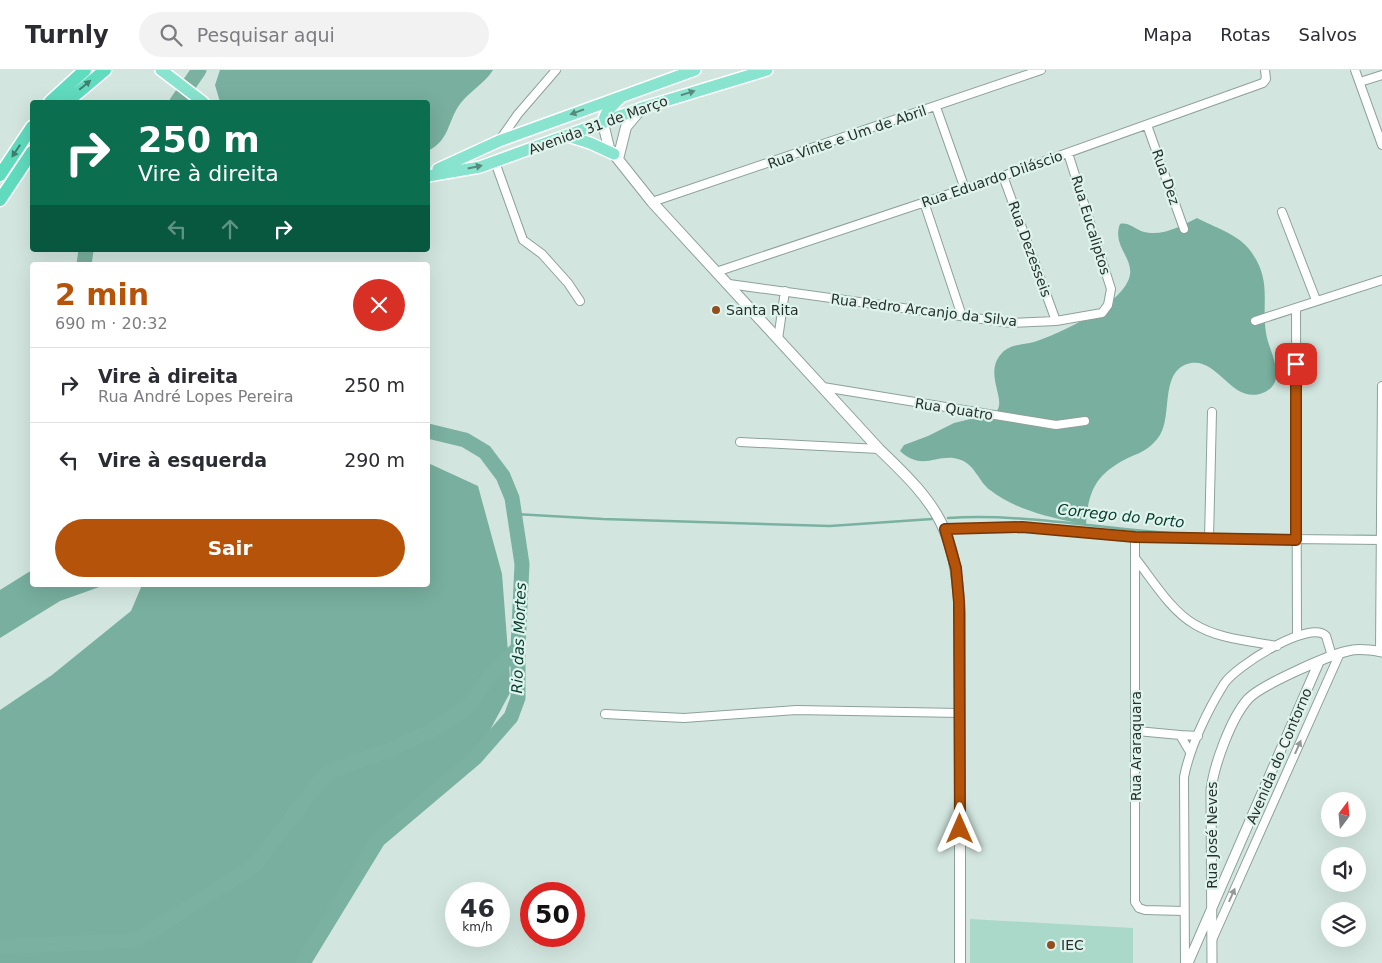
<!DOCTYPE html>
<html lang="pt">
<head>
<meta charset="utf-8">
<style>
	body { margin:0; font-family:"DejaVu Sans",sans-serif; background:#f2f2f3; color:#2b2b33; height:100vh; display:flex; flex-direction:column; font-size:19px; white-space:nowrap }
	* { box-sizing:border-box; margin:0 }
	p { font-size:16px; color:#7c7c81 }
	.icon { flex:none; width:28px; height:28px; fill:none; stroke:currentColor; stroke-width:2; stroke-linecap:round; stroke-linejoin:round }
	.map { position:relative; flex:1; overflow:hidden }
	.panel { position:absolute; left:30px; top:192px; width:400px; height:325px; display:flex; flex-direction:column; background:#fff; border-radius:5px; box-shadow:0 5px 20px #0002 }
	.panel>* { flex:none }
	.guide { position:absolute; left:30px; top:30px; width:400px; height:152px; border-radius:5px; box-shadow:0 5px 20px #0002; background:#0b6e4f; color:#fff; overflow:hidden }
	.needle { width:32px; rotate:16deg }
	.fabs { position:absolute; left:1321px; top:722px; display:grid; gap:10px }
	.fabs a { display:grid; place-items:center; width:45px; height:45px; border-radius:50%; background:#fff; box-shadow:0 5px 20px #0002; font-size:25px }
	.speed { position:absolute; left:445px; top:812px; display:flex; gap:10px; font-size:25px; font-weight:700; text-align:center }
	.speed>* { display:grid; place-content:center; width:65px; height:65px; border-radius:50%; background:#fff; box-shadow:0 5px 20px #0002; line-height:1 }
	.speed small { font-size:12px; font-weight:400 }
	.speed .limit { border:8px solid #d22; background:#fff; color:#111 }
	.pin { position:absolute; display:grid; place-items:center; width:42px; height:42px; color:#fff; margin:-21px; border-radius:10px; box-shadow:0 2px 8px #0006 }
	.me { position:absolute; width:55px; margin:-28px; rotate:0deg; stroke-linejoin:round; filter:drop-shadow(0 0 4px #0008) }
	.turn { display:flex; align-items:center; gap:18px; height:105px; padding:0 25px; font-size:22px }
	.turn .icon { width:65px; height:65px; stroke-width:2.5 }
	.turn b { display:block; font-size:35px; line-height:42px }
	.lanes { display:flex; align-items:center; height:48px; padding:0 25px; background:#0003; justify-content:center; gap:25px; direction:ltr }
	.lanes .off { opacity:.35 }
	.round { display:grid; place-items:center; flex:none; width:52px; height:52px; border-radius:26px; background:#f2f2f3 }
	.summary { display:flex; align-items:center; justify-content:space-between; height:85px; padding:0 25px }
	h1 { font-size:30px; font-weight:700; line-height:38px; color:#b45309 }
	.button { display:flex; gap:10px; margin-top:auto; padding:10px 25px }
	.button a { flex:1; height:58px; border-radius:30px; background:#b45309; color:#fff; font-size:20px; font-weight:700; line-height:58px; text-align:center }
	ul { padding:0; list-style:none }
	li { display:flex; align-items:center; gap:15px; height:75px; padding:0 25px; border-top:1px solid #e1e1e2 }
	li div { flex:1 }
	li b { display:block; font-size:19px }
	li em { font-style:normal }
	header { display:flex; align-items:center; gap:30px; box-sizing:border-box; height:70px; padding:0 25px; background:#fff; border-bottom:1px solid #e1e1e2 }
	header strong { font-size:24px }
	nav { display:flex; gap:28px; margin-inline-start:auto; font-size:18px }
	.search { width:350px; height:45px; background:#f2f2f3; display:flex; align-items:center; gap:12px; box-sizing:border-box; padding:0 18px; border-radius:28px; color:#7c7c81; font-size:19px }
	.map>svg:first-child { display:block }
</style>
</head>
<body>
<header>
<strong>Turnly</strong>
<div class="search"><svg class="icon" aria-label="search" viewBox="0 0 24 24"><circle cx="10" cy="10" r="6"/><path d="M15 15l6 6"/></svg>Pesquisar aqui</div>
<nav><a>Mapa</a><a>Rotas</a><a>Salvos</a></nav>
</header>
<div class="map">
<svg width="1382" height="893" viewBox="0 0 1382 893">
	<rect width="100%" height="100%" fill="#d2e6df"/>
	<path fill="#aad9c9" d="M970,849L1133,858V893H970Z"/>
	<path fill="#78af9e" d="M220,0H493C485,13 470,21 460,34C447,52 450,70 428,81V32H220L215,15Z
		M1197,148C1214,157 1237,164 1249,179C1273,210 1261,231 1266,263C1268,280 1289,310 1265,322C1233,337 1219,288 1191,293C1159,299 1173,345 1160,365C1152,377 1143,382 1130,387C1097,403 1088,419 1086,455C1053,448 1017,441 990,420C979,412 975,395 961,390C938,381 924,403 900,381L904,375L928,366L954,353L995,343C1009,331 982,304 1002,283C1010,274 1023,275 1034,272C1060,264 1117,236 1128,211C1138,190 1111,178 1120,154C1128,152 1134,158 1141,161C1160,168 1181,156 1197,148Z
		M428,393L478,416L502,504L511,621L475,688L378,770L303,893H0V640L52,605L131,541L142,515H428Z
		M32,500V515H105L60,531L0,568V520Z"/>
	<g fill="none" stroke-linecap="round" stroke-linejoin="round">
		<path stroke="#7bb1a0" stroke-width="2.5" d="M515,444L603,449L830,456L932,449
			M948,448C1028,443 1106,460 1186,464
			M1354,466H1381"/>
		<path stroke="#7bb1a0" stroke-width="15" d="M177,32L199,0
			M84,195L86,180
			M0,877L137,870L254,796L326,703L387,681L431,661L468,637L489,607L518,578
			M303,893L378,770L475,688L511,647L518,628V578L522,494L512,428L503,406L485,382L465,370L428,361"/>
		<g stroke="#8da19a" stroke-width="10">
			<path id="minor" d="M1355,0L1382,75
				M1360,12L1382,5
				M936,37L965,119
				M1147,55L1184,159
				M499,71L518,44L556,0
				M495,92L523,170L542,184L568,213L580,231
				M1003,106L1056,251
				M652,132L1041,0
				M924,132L962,246
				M1282,142L1316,230
				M716,202L1003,106L1263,13L1266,9L1265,0
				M729,214L1011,253L1056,251L1102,243L1108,235L1111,219L1068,83
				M1296,238L1297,565
				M1255,251L1382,210
				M778,269L785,221
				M823,317L1056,355L1085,351
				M740,372L879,379
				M945,459L1022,457L1135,467L1382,470
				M1135,467V832L1139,838L1145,840L1184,841
				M1209,469L1212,342
				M1135,488C1152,509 1170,540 1194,554C1218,569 1250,571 1277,576
				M1380,582L1382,316
				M605,644L684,648L796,640L960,643
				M1137,661L1180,665
				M1190,682L1180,665L1198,666
				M1212,870L1340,583
				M1185,893L1184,707C1190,677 1207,641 1224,614C1234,597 1310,549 1326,566L1332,586"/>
		</g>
		<g stroke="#8da19a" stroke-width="11">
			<path id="tertiary" d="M1188,893L1319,592
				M1212,893L1211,720C1214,695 1231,648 1248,629C1261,615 1329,585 1348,581C1358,578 1371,580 1382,582"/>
		</g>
		<g stroke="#8da19a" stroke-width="12">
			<path id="secondary" d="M603,53L609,78L652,132L879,379C939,436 955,459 960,543V893
				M618,89L626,57L642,38"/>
		</g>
		<g stroke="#fff" stroke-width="14">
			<path id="primary" d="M161,0L203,32
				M603,53C605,42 612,36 620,28
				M568,66L590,73L614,84
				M438,99L499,71L695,0
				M428,106L480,97L642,38L767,0"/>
		</g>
		<g stroke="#fff" stroke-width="15">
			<path id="trunk" d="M50,32L85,0
				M67,32L105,0
				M0,105L32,57
				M0,130L32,82"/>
		</g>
		<use href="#minor" stroke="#fff" stroke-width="8"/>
		<use href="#tertiary" stroke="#fff" stroke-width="9"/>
		<use href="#secondary" stroke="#fff" stroke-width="10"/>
		<use href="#primary" stroke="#88e4ce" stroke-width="11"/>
		<use href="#trunk" stroke="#60dbbe" stroke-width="12"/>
	</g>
	<defs><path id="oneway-solid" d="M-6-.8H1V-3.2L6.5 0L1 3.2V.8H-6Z" transform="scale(1.25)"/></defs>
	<g fill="#417d6e">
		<use href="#oneway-solid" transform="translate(85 15) rotate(-40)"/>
		<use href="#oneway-solid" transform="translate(16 81) rotate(124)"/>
	</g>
	<g fill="#588a7e">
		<use href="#oneway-solid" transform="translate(688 23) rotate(-18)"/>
		<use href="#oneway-solid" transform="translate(577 42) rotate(160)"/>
		<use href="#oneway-solid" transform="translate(475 97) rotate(-12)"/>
	</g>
	<g fill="#949896">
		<use href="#oneway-solid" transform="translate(1298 677) rotate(-66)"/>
		<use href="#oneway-solid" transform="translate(1232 825) rotate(-66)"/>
	</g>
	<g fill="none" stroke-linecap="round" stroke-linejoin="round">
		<g stroke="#753606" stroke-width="12">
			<path id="route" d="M960,759L959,532L956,498L945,459L1022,457L1135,467L1296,470V294"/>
		</g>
		<use href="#route" stroke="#b45309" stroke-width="9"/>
	</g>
	<g fill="#914e1e" stroke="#dff4ec" stroke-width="2">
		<circle cx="716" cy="240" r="5"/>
		<circle cx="1051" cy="875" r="5"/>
	</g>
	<g text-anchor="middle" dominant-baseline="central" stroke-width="4.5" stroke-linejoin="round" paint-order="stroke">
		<g font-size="14" fill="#28302d" stroke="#dff4ec">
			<text transform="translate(598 55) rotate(-20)">Avenida 31 de Março</text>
			<text transform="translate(847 67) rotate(-19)">Rua Vinte e Um de Abril</text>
			<text transform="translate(1166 107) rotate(71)">Rua Dez</text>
			<text transform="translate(992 109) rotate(-19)">Rua Eduardo Diláscio</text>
			<text transform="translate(1091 155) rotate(73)">Rua Eucaliptos</text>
			<text transform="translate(1030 179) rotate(70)">Rua Dezesseis</text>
			<text transform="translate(924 240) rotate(7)">Rua Pedro Arcanjo da Silva</text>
			<text transform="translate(954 339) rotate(9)">Rua Quatro</text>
			<text transform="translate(1136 676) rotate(-90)">Rua Araraquara</text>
			<text transform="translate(1279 686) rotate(-67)">Avenida do Contorno</text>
			<text transform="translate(1212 765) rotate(-90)">Rua José Neves</text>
		</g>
		<g font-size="14" fill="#28302d" stroke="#dff4ec" text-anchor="start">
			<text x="726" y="240">Santa Rita</text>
			<text x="1061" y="875">IEC</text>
		</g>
		<g font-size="15" font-style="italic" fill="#05392d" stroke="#dff4ec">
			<text transform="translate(1121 446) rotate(6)">Corrego do Porto</text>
			<text transform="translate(519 568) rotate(-88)">Rio das Mortes</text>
		</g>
	</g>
</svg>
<div class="fabs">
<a><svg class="needle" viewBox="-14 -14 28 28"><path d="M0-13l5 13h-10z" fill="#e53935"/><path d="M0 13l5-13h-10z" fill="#7c7c81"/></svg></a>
<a><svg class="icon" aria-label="sound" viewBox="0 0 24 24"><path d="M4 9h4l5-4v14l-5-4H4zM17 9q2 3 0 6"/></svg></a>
<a><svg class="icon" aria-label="layers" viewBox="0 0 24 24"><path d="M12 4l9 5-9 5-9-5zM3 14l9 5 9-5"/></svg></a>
</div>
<div class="speed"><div>46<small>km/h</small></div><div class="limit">50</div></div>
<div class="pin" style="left:1296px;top:294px;background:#d93025"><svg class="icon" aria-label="arrive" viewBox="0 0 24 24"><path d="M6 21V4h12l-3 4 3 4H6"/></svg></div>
<svg class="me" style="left:960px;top:759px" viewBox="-20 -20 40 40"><path d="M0-17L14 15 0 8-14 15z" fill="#b45309" stroke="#fff" stroke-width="4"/></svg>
<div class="guide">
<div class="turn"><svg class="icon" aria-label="right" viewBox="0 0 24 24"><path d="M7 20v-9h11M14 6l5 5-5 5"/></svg><div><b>250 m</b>Vire à direita</div></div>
<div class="lanes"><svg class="icon off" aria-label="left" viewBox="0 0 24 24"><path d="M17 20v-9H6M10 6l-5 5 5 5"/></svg><svg class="icon off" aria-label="ahead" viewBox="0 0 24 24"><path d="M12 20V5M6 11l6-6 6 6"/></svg><svg class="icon" aria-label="right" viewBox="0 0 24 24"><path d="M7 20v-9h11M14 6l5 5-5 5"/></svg></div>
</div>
<section class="panel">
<div class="summary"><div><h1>2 min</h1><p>690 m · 20:32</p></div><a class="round" style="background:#d93025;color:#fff"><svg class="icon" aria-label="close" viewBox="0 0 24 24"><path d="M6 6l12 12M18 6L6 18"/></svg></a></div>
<ul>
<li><svg class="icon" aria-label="right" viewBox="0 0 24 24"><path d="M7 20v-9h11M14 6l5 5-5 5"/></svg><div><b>Vire à direita</b><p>Rua André Lopes Pereira</p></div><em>250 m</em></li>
<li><svg class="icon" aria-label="left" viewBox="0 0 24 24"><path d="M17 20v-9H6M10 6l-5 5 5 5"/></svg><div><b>Vire à esquerda</b></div><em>290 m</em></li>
</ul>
<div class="button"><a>Sair</a></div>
</section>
</div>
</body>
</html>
